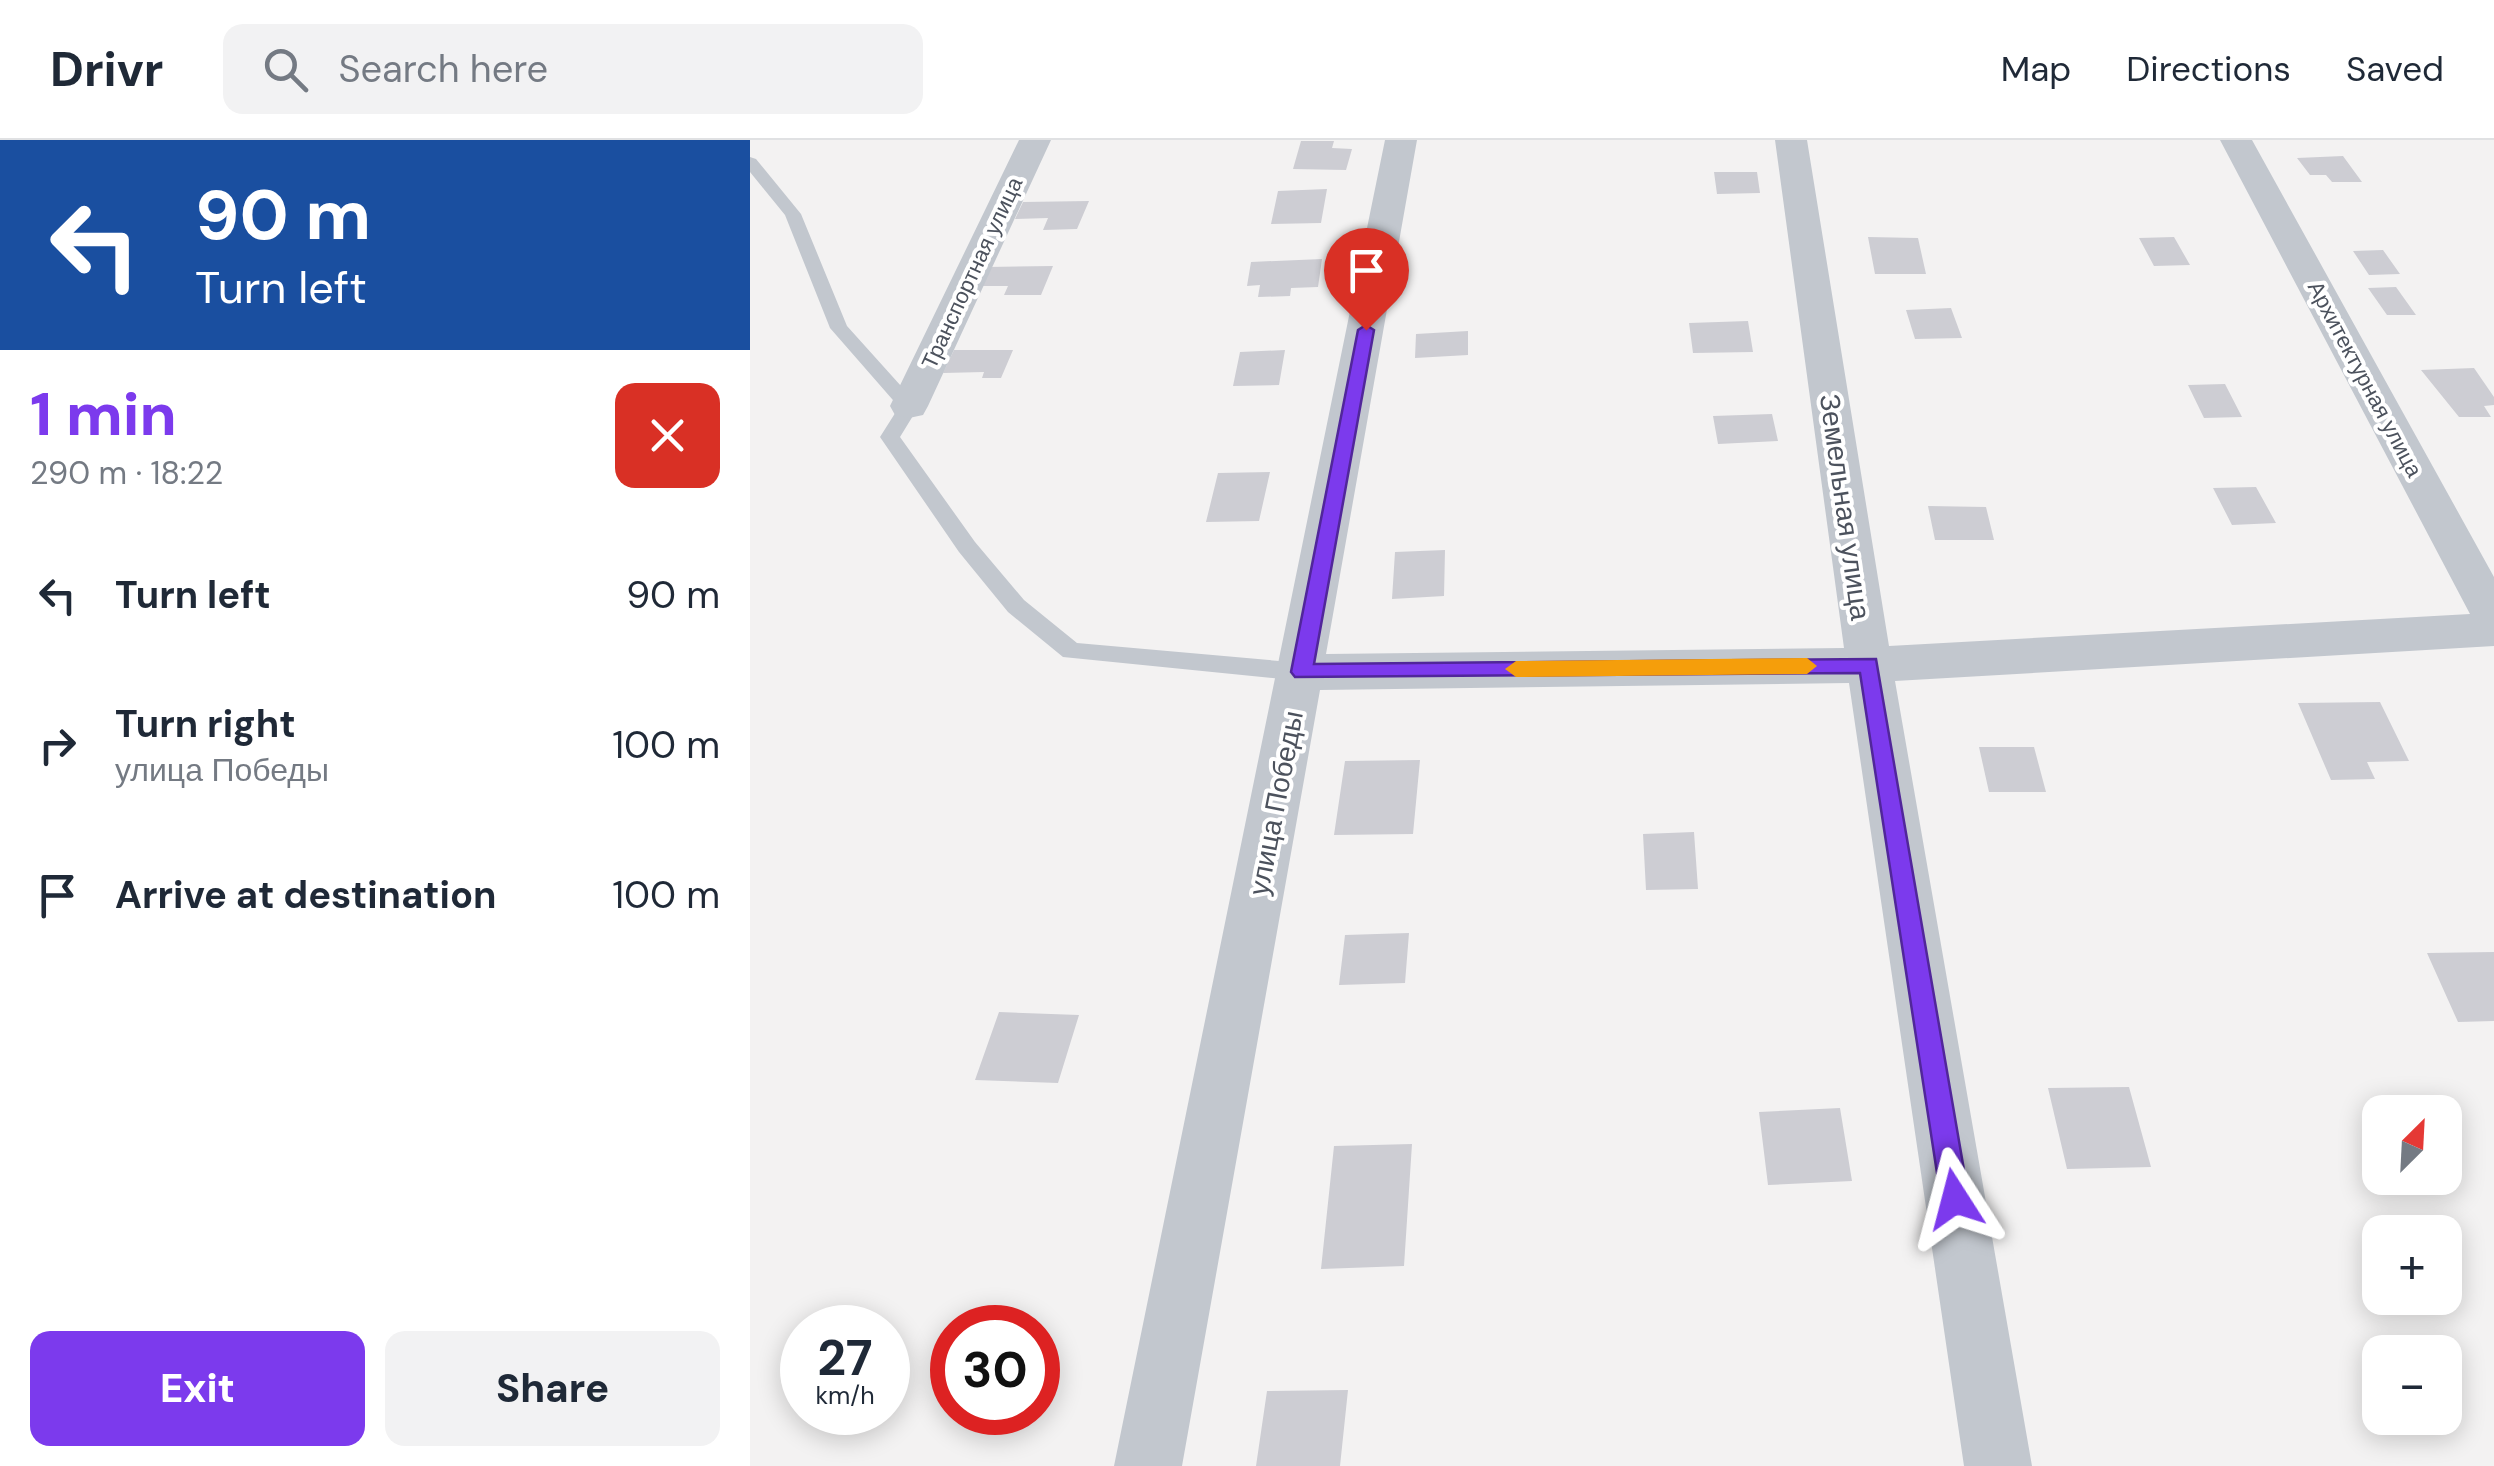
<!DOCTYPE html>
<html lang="en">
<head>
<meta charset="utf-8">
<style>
	body { margin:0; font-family:"DM Sans",sans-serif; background:#f2f2f3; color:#1f2937; height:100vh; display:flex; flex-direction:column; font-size:38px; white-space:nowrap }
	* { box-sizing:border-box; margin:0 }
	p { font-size:32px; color:#747a83 }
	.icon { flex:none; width:55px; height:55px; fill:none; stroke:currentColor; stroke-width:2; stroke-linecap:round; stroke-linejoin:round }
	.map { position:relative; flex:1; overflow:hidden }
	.details { display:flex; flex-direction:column; background:#fff; width:750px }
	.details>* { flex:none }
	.guide { background:#1a4fa0; color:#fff; overflow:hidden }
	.needle { width:65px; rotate:24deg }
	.tools { position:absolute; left:1612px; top:955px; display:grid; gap:20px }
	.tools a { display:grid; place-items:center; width:100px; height:100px; border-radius:20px; background:#fff; box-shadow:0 5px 25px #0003; font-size:50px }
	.speed { position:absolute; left:30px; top:1165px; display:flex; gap:20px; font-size:50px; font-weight:700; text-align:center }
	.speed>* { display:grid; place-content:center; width:130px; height:130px; border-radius:50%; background:#fff; box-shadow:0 5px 25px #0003; line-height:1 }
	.speed small { font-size:25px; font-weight:400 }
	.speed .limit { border:15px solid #d22; background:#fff; color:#111 }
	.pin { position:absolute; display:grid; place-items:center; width:85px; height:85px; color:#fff; margin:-102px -42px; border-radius:50% 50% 50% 0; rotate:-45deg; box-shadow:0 0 10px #0007 }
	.pin .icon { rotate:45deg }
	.me { position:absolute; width:110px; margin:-55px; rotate:351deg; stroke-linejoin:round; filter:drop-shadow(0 0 8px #0008) }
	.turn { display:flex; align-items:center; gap:35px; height:210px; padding:0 30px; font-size:45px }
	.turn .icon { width:130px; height:130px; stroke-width:2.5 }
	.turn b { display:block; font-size:70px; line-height:85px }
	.round { display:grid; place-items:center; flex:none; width:105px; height:105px; border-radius:20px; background:#f2f2f3 }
	.head { display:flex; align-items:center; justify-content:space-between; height:170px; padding:0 30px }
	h1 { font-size:60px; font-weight:800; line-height:75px; color:#7c3aed }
	.action { display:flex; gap:20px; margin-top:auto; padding:20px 30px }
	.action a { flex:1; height:115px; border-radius:20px; background:#7c3aed; color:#fff; font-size:40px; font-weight:800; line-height:115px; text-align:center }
	.action a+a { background:#f2f2f3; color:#1f2937 }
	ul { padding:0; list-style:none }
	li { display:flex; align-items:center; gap:30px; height:150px; padding:0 30px }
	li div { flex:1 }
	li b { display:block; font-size:38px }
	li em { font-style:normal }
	header { display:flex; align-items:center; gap:60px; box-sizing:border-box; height:140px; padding:0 50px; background:#fff; border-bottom:2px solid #e0e1e3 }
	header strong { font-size:48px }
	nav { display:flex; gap:55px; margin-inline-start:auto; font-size:35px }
	.search { width:700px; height:90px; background:#f2f2f3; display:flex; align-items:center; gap:25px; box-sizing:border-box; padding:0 35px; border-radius:20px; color:#747a83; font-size:38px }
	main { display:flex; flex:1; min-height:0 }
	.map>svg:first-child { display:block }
</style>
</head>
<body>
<header>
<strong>Drivr</strong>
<div class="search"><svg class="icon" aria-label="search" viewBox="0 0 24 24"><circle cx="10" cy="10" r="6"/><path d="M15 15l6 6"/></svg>Search here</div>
<nav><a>Map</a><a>Directions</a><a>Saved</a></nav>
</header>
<main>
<section class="details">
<div class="guide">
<div class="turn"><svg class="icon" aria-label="left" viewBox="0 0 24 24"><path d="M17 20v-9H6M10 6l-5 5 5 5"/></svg><div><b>90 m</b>Turn left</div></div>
</div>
<div class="head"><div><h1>1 min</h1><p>290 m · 18:22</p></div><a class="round" style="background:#d93025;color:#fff"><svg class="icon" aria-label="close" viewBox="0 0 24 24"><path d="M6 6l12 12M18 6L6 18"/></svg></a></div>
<ul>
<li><svg class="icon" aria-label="left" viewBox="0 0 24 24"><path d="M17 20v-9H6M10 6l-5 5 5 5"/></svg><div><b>Turn left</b></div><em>90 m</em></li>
<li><svg class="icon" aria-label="right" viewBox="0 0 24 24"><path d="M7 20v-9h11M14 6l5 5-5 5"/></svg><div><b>Turn right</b><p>улица Победы</p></div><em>100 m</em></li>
<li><svg class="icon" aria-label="arrive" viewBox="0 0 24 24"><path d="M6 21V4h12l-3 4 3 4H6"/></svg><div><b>Arrive at destination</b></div><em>100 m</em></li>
</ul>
<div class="action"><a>Exit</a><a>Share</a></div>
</section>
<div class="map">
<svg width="1744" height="1326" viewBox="0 0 1744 1326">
	<rect width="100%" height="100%" fill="#f3f2f2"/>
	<path fill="#cdcdd3" d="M551,1H584L582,8L602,9L596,30L543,29Z
		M1593,16L1612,42H1582L1576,35H1560L1547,18Z
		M964,32H1007L1010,53L967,54Z
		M577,49L571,83L521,84L528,51Z
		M339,61L327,89L293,90L298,78L265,79L273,62Z
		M1118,97L1168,98L1176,134H1125Z
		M1424,97L1440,125L1404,126L1389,98Z
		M1633,110L1650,134L1619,135L1603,111Z
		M572,119L568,147L541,148L540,156L508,157L510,145L497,146L501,122Z
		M303,126L291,155H254L258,146H228L237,127Z
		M1646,147L1666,175H1637L1618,148Z
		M1201,168L1212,198L1165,199L1156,170Z
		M998,181L1003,212L943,213L939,183Z
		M718,191V215L665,218L666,194Z
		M204,210H263L251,238H232L234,232L193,233Z
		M535,210L529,245L483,246L490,212Z
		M1724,228L1744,257V265L1734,266L1741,277H1709L1671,230Z
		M1475,244L1492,277L1454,278L1438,245Z
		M1022,274L1028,301L968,304L963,276Z
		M520,332L509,381L456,382L468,333Z
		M1506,347L1526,383L1482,385L1463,348Z
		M1178,366L1236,367L1244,400H1185Z
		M695,410L694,456L642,459L645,412Z
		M1630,562L1659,621L1617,622L1625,639L1581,640L1548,563Z
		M1229,607H1284L1296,652H1239Z
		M670,620L663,694L584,695L595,621Z
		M944,692L948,749L896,750L893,694Z
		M659,793L655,843L589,845L595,795Z
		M1744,812V881L1708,882L1677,813Z
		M249,872L329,875L308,943L225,940Z
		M1379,947L1401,1027L1317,1029L1298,948Z
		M1090,968L1102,1041L1018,1045L1009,972Z
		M662,1004L654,1126L571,1129L584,1006Z
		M598,1250L590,1326H506L517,1251Z"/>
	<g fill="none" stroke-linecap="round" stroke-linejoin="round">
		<path fill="#c2c7ce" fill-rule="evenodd" d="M0,17L6,19L51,74L97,186L169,266L150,297L225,402L274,460L327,503L552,523L560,526L564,532L560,538L552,541L313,517L258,472L209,412L130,297L149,267L80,188L35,75L0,32Z"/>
		<path fill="#c2c7ce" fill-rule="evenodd" d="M269,0H301L178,266L173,275L159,278L145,275L140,266Z
			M635,0H667L576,514L1094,508L1025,0H1057L1139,506L1720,474L1470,0H1502L1744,437V506L1145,541L1282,1326H1214L1099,543L570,550L432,1326H364Z"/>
	</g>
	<path fill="#7c3aed" stroke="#51269a" stroke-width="2.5" d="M616,185L624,190L564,524L1126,519L1219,1059L1215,1069L1205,1073L1195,1069L1191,1059L1110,533L545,537L541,532L608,190Z"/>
	<path fill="#f59e0b" d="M1057,518L1067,526L1057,534L766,537L755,529L766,521Z"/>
	<g text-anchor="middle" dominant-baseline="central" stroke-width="8" stroke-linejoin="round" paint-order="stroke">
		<g font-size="22" fill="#4c525d" stroke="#fff">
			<text transform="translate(222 133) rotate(-65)">Транспортная улица</text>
			<text transform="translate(1615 239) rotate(62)">Архитектурная улица</text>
		</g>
		<g font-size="28" fill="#4c525d" stroke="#fff">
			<text transform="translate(1095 367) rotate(82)">Земельная улица</text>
			<text transform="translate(526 663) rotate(-79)">улица Победы</text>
		</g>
	</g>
</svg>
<div class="tools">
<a><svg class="needle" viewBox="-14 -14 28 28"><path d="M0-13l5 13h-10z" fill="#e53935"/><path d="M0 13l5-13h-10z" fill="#747a83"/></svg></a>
<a>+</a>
<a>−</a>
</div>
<div class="speed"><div>27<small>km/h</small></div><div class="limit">30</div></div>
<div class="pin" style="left:616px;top:190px;background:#d93025"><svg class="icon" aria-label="arrive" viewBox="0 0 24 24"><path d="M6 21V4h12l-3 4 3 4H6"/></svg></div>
<svg class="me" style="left:1205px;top:1059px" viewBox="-20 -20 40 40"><path d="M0-17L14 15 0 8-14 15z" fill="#7c3aed" stroke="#fff" stroke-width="4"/></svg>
</div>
</main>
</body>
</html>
